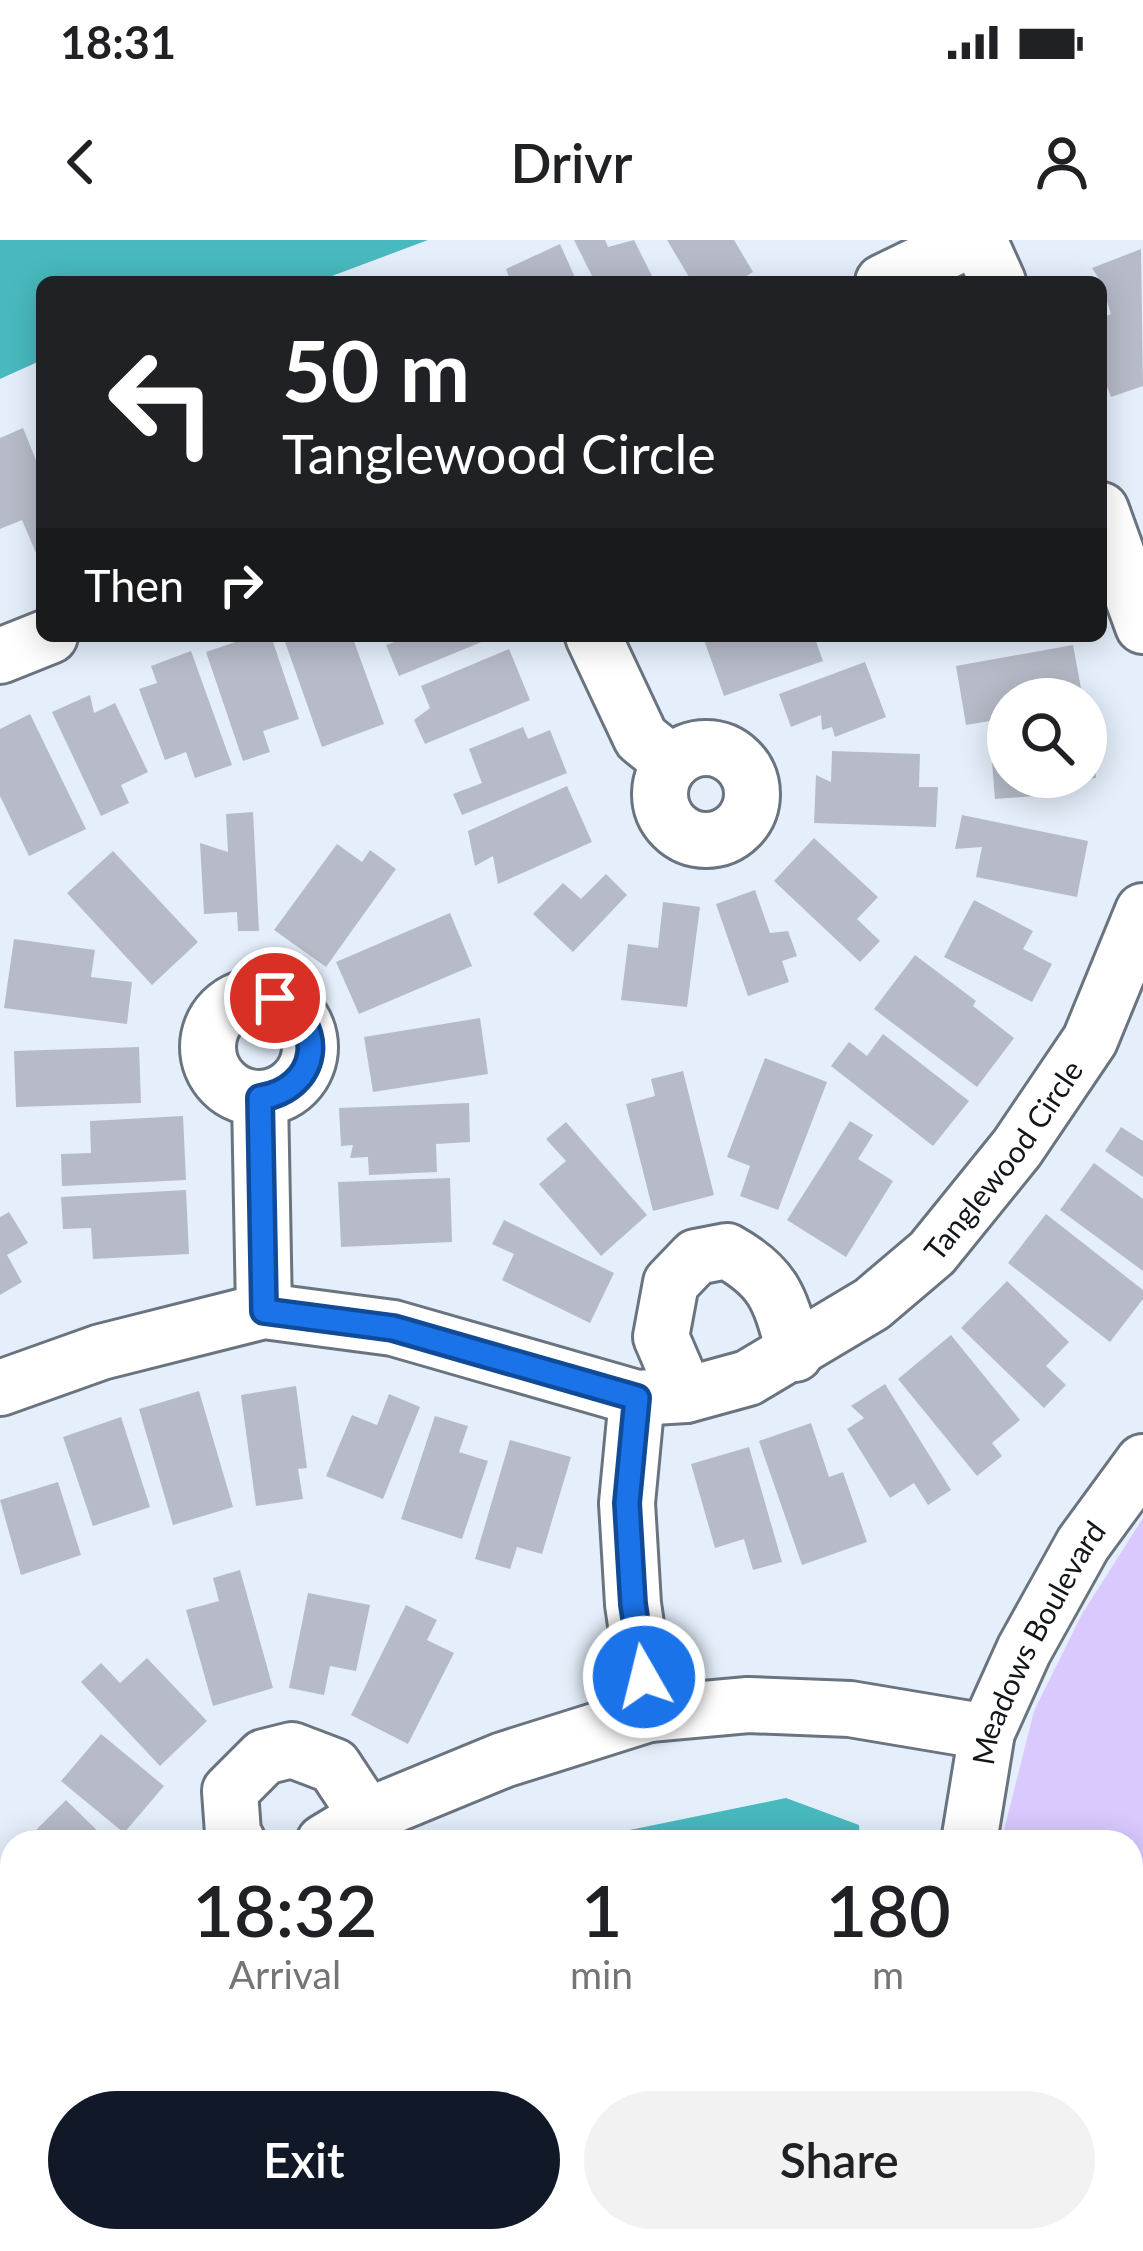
<!DOCTYPE html>
<html lang="en">
<head>
<meta charset="utf-8">
<style>
	body { margin:0; font-family:Lato,sans-serif; background:#f2f2f2; color:#202124; height:100vh; display:flex; flex-direction:column; font-size:45px; white-space:nowrap }
	* { box-sizing:border-box; margin:0 }
	p { font-size:39px; color:#757577 }
	.icon { flex:none; width:66px; height:66px; fill:none; stroke:currentColor; stroke-width:2; stroke-linecap:round; stroke-linejoin:round }
	.map { position:relative; flex:1; overflow:hidden }
	.side { position:absolute; left:0px; top:1590px; width:1143px; height:423px; display:flex; flex-direction:column; background:#fff; border-radius:36px 36px 0 0; box-shadow:0 6px 30px #0003 }
	.side>* { flex:none }
	.guide { position:absolute; left:36px; top:36px; width:1071px; height:366px; border-radius:18px; box-shadow:0 6px 30px #0003; background:#202124; color:#fff; overflow:hidden }
	.tools { position:absolute; left:987px; top:438px; display:grid; gap:24px }
	.tools a { display:grid; place-items:center; width:120px; height:120px; border-radius:50%; background:#fff; box-shadow:0 6px 30px #0003; font-size:60px }
	.pin { position:absolute; display:grid; place-items:center; width:102px; height:102px; color:#fff; margin:-51px; border:6px solid #fff; border-radius:50%; box-shadow:0 3px 12px #0007 }
	.me { position:absolute; width:132px; margin:-66px; rotate:352deg; stroke-linejoin:round; filter:drop-shadow(0 0 9px #0008) }
	.turn { display:flex; align-items:center; gap:42px; height:252px; padding:0 48px; font-size:54px }
	.turn .icon { width:156px; height:156px; stroke-width:2.5 }
	.turn b { display:block; font-size:84px; line-height:102px }
	.then { display:flex; align-items:center; height:114px; padding:0 48px; background:#0003; gap:24px; font-size:45px }
	.eta { display:flex; justify-content:space-evenly; align-items:center; height:204px; text-align:center }
	.eta b { font-size:72px; font-weight:600; line-height:84px }
	.cta { display:flex; gap:24px; margin-top:auto; padding:24px 48px }
	.cta a { flex:1; height:138px; border-radius:72px; background:#111827; color:#fff; font-size:48px; font-weight:600; line-height:138px; text-align:center }
	.cta a+a { background:#f2f2f2; color:#202124 }
	.status { display:flex; justify-content:space-between; align-items:center; height:84px; padding:0 60px; background:#fff; direction:ltr }
	.status svg { height:33px; fill:currentColor }
	header { display:flex; justify-content:space-between; align-items:center; height:156px; padding:0 48px; background:#fff; font-size:54px; font-weight:600 }
	.map>svg:first-child { display:block }
</style>
</head>
<body>
<div class="status"><b>18:31</b><svg viewBox="0 0 49 12"><path d="M0 12V9h3v3zM5 12V6h3v6zM10 12V3h3v9zM15 12V0h3v12zM26 1h20v11H26zM47 4h2v5h-2z"/></svg></div>
<header><svg class="icon" aria-label="back" viewBox="0 0 24 24"><path d="M15 5l-7 7 7 7"/></svg>Drivr<svg class="icon" aria-label="person" viewBox="0 0 24 24"><circle cx="12" cy="8" r="4"/><path d="M4 21q1-7 8-7t8 7"/></svg></header>
<div class="map">
<svg width="1143" height="2011" viewBox="0 0 1143 2011">
	<rect width="100%" height="100%" fill="#e4effb"/>
	<path fill="#dac9ff" d="M1143,1278V2011H1047L1044,2001H1131V1602H1001L1034,1471L1082,1374Z"/>
	<path fill="#48babf" d="M0,0H428L316,42H42V120L0,139Z
		M786,1558L859,1585L860,1602H571Z
		M241,2001H480L467,2011H234Z"/>
	<path fill="#b7bbc9" d="M574,0H605L608,7L634,0L655,42H595Z
		M667,0H734L753,32L737,42H692Z
		M560,4L577,42H511L506,29Z
		M1141,9L1143,146L1111,157L1101,131V78L1111,74L1101,42L1092,28Z
		M23,188L42,235V327L22,280L0,289V198Z
		M253,396H271L299,479L263,491L270,512L243,521L206,412Z
		M283,396H352L384,484L322,507Z
		M394,396H496L399,436L386,405L397,401Z
		M814,396L823,421L724,456L703,397Z
		M1073,405L1083,459H1008V478L966,485L956,426Z
		M509,409L530,460L425,504L414,480L430,468L421,446Z
		M191,411L232,525L195,538L186,512L165,520L139,449L157,443L151,426Z
		M865,422L886,477L835,497L832,487L822,490L821,475L791,487L779,454Z
		M90,455L94,473L115,463L148,532L121,545L129,563L101,576L52,472Z
		M30,474L86,589L29,616L0,556V489Z
		M523,487L528,499L550,490L567,533L462,575L453,554L482,543L469,509Z
		M1086,490H1092L1096,538L1086,539Z
		M1008,496V537H1072V540L1060,541L1061,554L995,559L990,498Z
		M832,511L920,514L919,547H938L936,587L814,583L816,535L831,542Z
		M567,546L592,602L498,644L493,616L475,626L468,591Z
		M253,572L259,691H238L237,672L204,674L200,603L228,612L226,574Z
		M962,575L1088,601L1077,657L976,637L982,607L955,609Z
		M814,598L878,657L857,679L880,701L860,722L774,641Z
		M337,604L362,622L370,610L396,629L326,727L274,690Z
		M113,611L198,702L152,745L67,653Z
		M606,634L627,655L573,712L533,674L563,643L581,659Z
		M755,650L770,693L788,691L797,716L782,721L789,742L748,756L716,664Z
		M974,660L1033,691L1023,709L1052,724L1032,762L944,717Z
		M663,662L700,667L687,767L621,760L628,704L658,708Z
		M450,673L472,726L359,774L336,722Z
		M14,699L95,710L91,737L132,742L127,784L4,768Z
		M915,715L976,761L973,766L1014,798L977,847L874,769Z
		M480,778L488,834L373,852L364,797Z
		M883,794L969,861L933,906L831,826L849,802L867,816Z
		M139,807L141,863L16,867L14,811Z
		M765,818L827,842L778,970L740,956L750,926L727,917Z
		M683,831L714,955L653,971L626,864L655,856L651,839Z
		M469,863L470,902L436,904L437,932L369,935L368,917L350,918L353,905L341,906L339,868Z
		M183,876L186,940L62,946L61,914L91,913L90,881Z
		M850,881L873,895L858,919L893,941L846,1017L787,980Z
		M566,882L647,975L601,1016L539,944L566,921L546,899Z
		M1121,887L1143,901V937L1105,911Z
		M1094,923L1143,959V1031L1060,970Z
		M450,938L452,1002L341,1007L338,942Z
		M186,950L189,1014L93,1019L91,988L63,989L61,957Z
		M9,972L28,1003L7,1015L22,1042L0,1055V977Z
		M1046,974L1143,1050V1059L1110,1102L1008,1023Z
		M504,980L614,1033L590,1083L502,1040L514,1014L492,1004Z
		M1007,1041L1069,1102L1046,1126L1066,1145L1044,1168L961,1088Z
		M951,1095L1020,1180L992,1203L1002,1216L977,1236L898,1139Z
		M885,1144L951,1250L928,1265L914,1243L890,1258L847,1189L864,1178L851,1166Z
		M296,1146L307,1228L298,1229L303,1259L256,1266L241,1155Z
		M199,1151L233,1267L173,1285L139,1169Z
		M389,1154L420,1167L383,1259L326,1236L352,1175L377,1185Z
		M435,1176L468,1186L459,1212L488,1221L462,1299L401,1279Z
		M121,1177L150,1267L93,1286L63,1197Z
		M811,1183L829,1237L843,1232L867,1302L802,1325L759,1201Z
		M510,1200L571,1217L542,1314L517,1307L510,1329L475,1319Z
		M749,1207L782,1322L753,1330L744,1299L715,1308L691,1224Z
		M58,1242L81,1315L21,1335L0,1260Z
		M240,1330L273,1448L213,1466L186,1370L219,1361L213,1338Z
		M308,1353L370,1365L356,1431L330,1426L324,1455L289,1448Z
		M406,1365L437,1380L427,1400L454,1413L408,1504L351,1475Z
		M147,1418L207,1481L160,1526L81,1442L101,1423L120,1443Z
		M101,1494L164,1546L124,1593L61,1541Z
		M66,1560L109,1602H24Z
		M12,1629V1706L0,1694V1640Z
		M0,1720L12,1732V1770L0,1781Z
		M18,2001H115L130,2011H25L15,2004Z"/>
	<g fill="none" stroke-linecap="round" stroke-linejoin="round">
		<g stroke="#6a747f" stroke-width="60">
			<g id="minor">
				<path d="M979,0L998,42"/>
				<path d="M883,42L970,0"/>
				<path d="M1101,270L1143,386"/>
				<path d="M593,396L641,498L672,523"/>
				<path d="M0,416L50,396"/>
				<circle cx="706" cy="554" r="46"/>
				<circle cx="259" cy="807" r="51"/>
				<path d="M260,858L264,1071"/>
				<path id="s1" d="M0,1148L101,1112L264,1071L393,1088L637,1158L686,1155L748,1138L872,1064L932,1013L1017,908L1090,800L1143,671"/>
				<path d="M686,1155L661,1097L671,1043L696,1017L727,1011C777,1039 780,1061 795,1114"/>
				<path d="M637,1158L627,1263L633,1364L649,1474"/>
				<path d="M238,1602L233,1593L230,1551L264,1517L292,1510L334,1526L367,1576"/>
				<path d="M324,1602L367,1576L503,1520L649,1474L748,1465L850,1469L987,1492"/>
				<path id="s2" d="M969,1602L987,1492L1024,1410L1083,1304L1143,1222"/>
				<path d="M0,1880L12,1867"/>
				<path d="M1016,2001L1019,2011"/>
				<path d="M927,2011L958,2001"/>
			</g>
		</g>
		<use href="#minor" stroke="#fff" stroke-width="54"/>
	</g>
	<g fill="none" stroke-linecap="round" stroke-linejoin="round">
		<g stroke="#114b97" stroke-width="30">
			<path id="route" d="M275,758C329,784 319,849 260,858L264,1071L393,1088L637,1158L627,1263L633,1364L644,1437"/>
		</g>
		<use href="#route" stroke="#1a73e8" stroke-width="21"/>
	</g>
	<g text-anchor="middle" dominant-baseline="central" stroke-width="10" stroke-linejoin="round" paint-order="stroke">
		<g font-size="30" fill="#12161a" stroke="#fff">
			<text stroke="none"><textPath href="#s1" startOffset="1113">Tanglewood Circle</textPath></text>
			<text stroke="none"><textPath href="#s2" startOffset="213">Meadows Boulevard</textPath></text>
		</g>
	</g>
</svg>
<div class="tools">
<a><svg class="icon" aria-label="search" viewBox="0 0 24 24"><circle cx="10" cy="10" r="6"/><path d="M15 15l6 6"/></svg></a>
</div>
<div class="pin" style="left:275px;top:758px;background:#d93025"><svg class="icon" aria-label="arrive" viewBox="0 0 24 24"><path d="M6 21V4h12l-3 4 3 4H6"/></svg></div>
<svg class="me" style="left:644px;top:1437px" viewBox="-20 -20 40 40"><circle r="17" fill="#1a73e8" stroke="#fff" stroke-width="3"/><path d="M0-11L8 9 0 5-8 9z" fill="#fff"/></svg>
<div class="guide">
<div class="turn"><svg class="icon" aria-label="left" viewBox="0 0 24 24"><path d="M17 20v-9H6M10 6l-5 5 5 5"/></svg><div><b>50 m</b>Tanglewood Circle</div></div>
<div class="then">Then<svg class="icon" aria-label="right" viewBox="0 0 24 24"><path d="M7 20v-9h11M14 6l5 5-5 5"/></svg></div>
</div>
<section class="side">
<div class="eta">
<div><b>18:32</b><p>Arrival</p></div>
<div><b>1</b><p>min</p></div>
<div><b>180</b><p>m</p></div>
</div>
<div class="cta"><a>Exit</a><a>Share</a></div>
</section>
</div>
</body>
</html>
